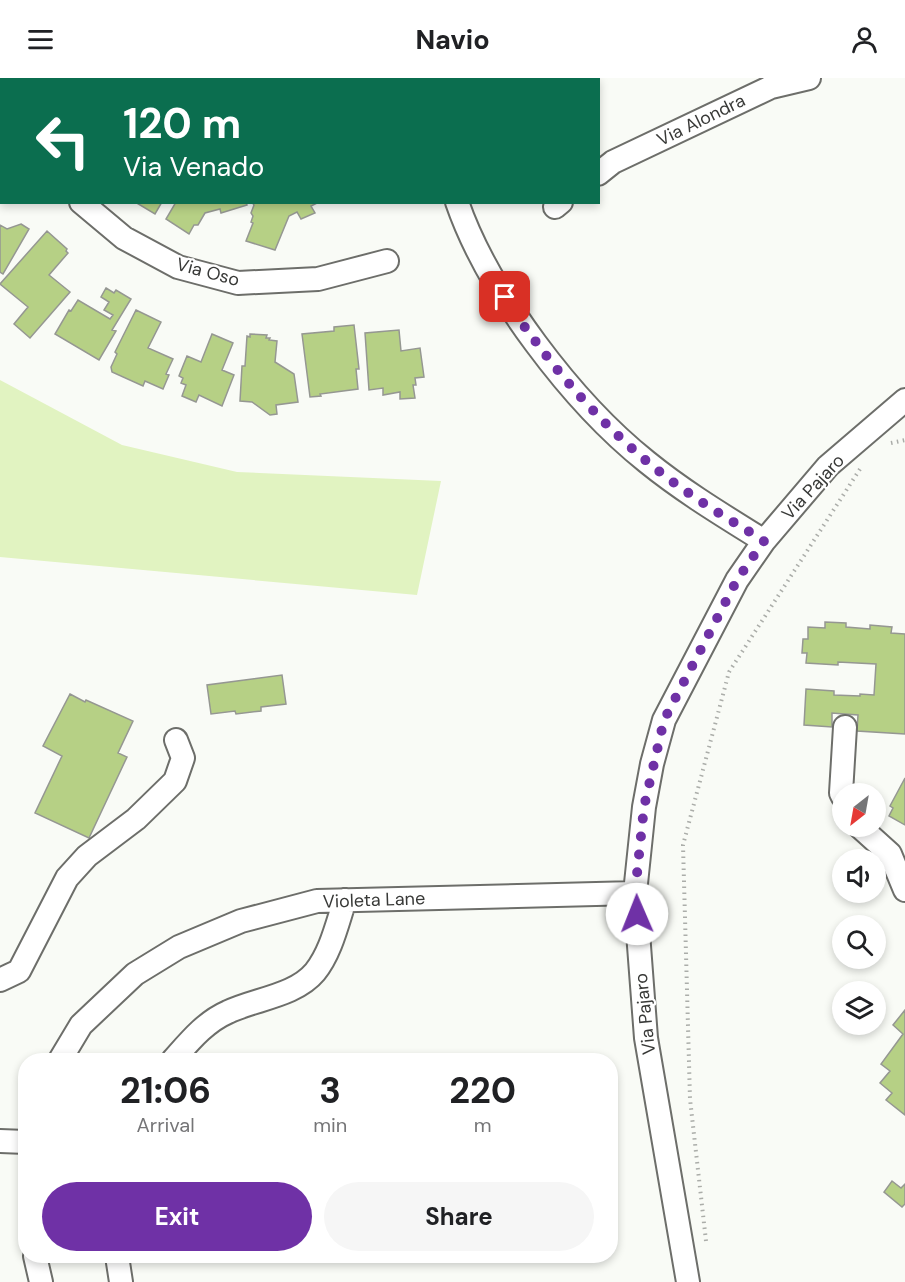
<!DOCTYPE html>
<html lang="en">
<head>
<meta charset="utf-8">
<style>
	body { margin:0; font-family:"DM Sans",sans-serif; background:#f6f6f6; color:#202124; height:100vh; display:flex; flex-direction:column; font-size:22px; white-space:nowrap }
	* { box-sizing:border-box; margin:0 }
	p { font-size:20px; color:#757577 }
	.icon { flex:none; width:33px; height:33px; fill:none; stroke:currentColor; stroke-width:2; stroke-linecap:round; stroke-linejoin:round }
	.map { position:relative; flex:1; overflow:hidden }
	.sheet { position:absolute; left:18px; top:975px; width:600px; height:210px; display:flex; flex-direction:column; background:#fff; border-radius:24px; box-shadow:0 3px 9px #0003 }
	.sheet>* { flex:none }
	.banner { position:absolute; left:0px; top:0px; width:600px; height:126px; box-shadow:0 3px 9px #0003; background:#0b6e4f; color:#fff; overflow:hidden }
	.needle { width:39px; rotate:211deg }
	.controls { position:absolute; left:832px; top:705px; display:grid; gap:12px }
	.controls a { display:grid; place-items:center; width:54px; height:54px; border-radius:50%; background:#fff; box-shadow:0 3px 9px #0003; font-size:30px }
	.pin { position:absolute; display:grid; place-items:center; width:51px; height:51px; color:#fff; margin:-26px; border-radius:12px; box-shadow:0 3px 9px #0006 }
	.me { position:absolute; width:66px; margin:-33px; rotate:359deg; stroke-linejoin:round; filter:drop-shadow(0 0 4px #0008) }
	.turn { display:flex; align-items:center; gap:21px; height:126px; padding:0 24px; font-size:27px }
	.turn .icon { width:78px; height:78px; stroke-width:2.5 }
	.turn b { display:block; font-size:42px; line-height:51px }
	.eta { display:flex; justify-content:space-evenly; align-items:center; height:102px; text-align:center }
	.eta b { font-size:36px; font-weight:700; line-height:42px }
	.primary-button { display:flex; gap:12px; margin-top:auto; padding:12px 24px }
	.primary-button a { flex:1; height:69px; border-radius:36px; background:#6f31a6; color:#fff; font-size:24px; font-weight:700; line-height:69px; text-align:center }
	.primary-button a+a { background:#f6f6f6; color:#202124 }
	header { display:flex; justify-content:space-between; align-items:center; height:78px; padding:0 24px; background:#fff; font-size:27px; font-weight:700 }
	.map>svg:first-child { display:block }
</style>
</head>
<body>
<header><svg class="icon" aria-label="menu" viewBox="0 0 24 24"><path d="M4 6h16M4 12h16M4 18h16"/></svg>Navio<svg class="icon" aria-label="person" viewBox="0 0 24 24"><circle cx="12" cy="8" r="4"/><path d="M4 21q1-7 8-7t8 7"/></svg></header>
<div class="map">
<svg width="905" height="1204" viewBox="0 0 905 1204">
	<rect width="100%" height="100%" fill="#f9fbf6"/>
	<path fill="#e1f3c1" d="M0,302L122,367L237,394L441,403L417,517L0,479Z"/>
	<path fill="#b6d085" stroke="#959792" stroke-width="1.5" d="M0,0H63L2,2V29Z
		M135,124H162L155,136Z
		M176,124H246L247,127L221,135L220,131L205,135L198,147H194L189,156L166,141Z
		M252,124H319L311,128L315,135L301,141L297,134L289,138L275,172L246,163L253,145L251,144L253,138L251,135L254,127Z
		M21,146L29,151L3,196L0,194V147L7,151Z
		M47,153L67,171L66,173L68,175L49,197L70,214L30,260L14,246L28,229L0,206Z
		M106,210L114,215L116,212L131,221L112,252L116,253L99,282L55,256L69,232L71,233L78,222L110,241L113,237L104,232L109,224L101,219Z
		M136,232L161,244L148,270L173,281L166,296L169,297L163,311L145,303L143,308L112,294L111,289L117,276L115,274Z
		M354,247L359,291H356L358,311L320,316L321,318L310,319L302,256L334,253V249Z
		M399,252L401,273L420,270L424,299L415,300L416,307H413L415,320L400,321V314L383,317V310L369,312L365,255Z
		M212,256L233,265L222,292L234,297L222,328L199,317L196,324L182,318L186,307L181,305L183,300L179,298L187,278L201,284Z
		M250,256L267,257L266,260H270L269,262L277,263L275,284L294,296L298,324L276,327L277,336L270,337L252,324L240,323L242,288H245L247,258L250,259Z
		M825,544L846,545V549L870,551V547L892,549L891,555L905,556V656L857,653L858,637L832,635V649L804,647L806,611L834,613V617L860,618V616L874,617L876,586L838,584V587L806,585L807,575H802L803,561H808V549L825,550Z
		M282,597L286,626L261,629V633L236,636L235,633L211,636L207,607Z
		M70,616L85,624L86,622L133,643L118,675L127,679L89,760L35,735L62,678L43,668Z
		M905,700V747L889,738L893,730L890,728Z
		M905,932V1037L886,1022L892,1015L880,1005L890,993L881,986L903,956L893,947Z
		M892,1103L901,1110L905,1106V1126L902,1129L884,1114Z"/>
	<g fill="none" stroke-linecap="round" stroke-linejoin="round">
		<g stroke="#6d6e6a" stroke-width="26">
			<path id="minor" d="M424,0V2
				M0,66L2,67
				M598,96L613,84L771,9L809,0
				M81,124L124,160L178,189L238,205L318,201L387,183
				M457,124C488,214 573,325 647,384C684,414 724,438 764,463
				M555,129L561,124
				M843,719L841,715L845,649
				M859,748L890,776L905,812
				M0,902L19,893L67,800L87,778L136,741L175,703L183,680L176,662
				M60,982L81,947L135,896L179,869L241,843L317,823L635,815
				M173,982C189,964 205,944 228,934C255,921 295,918 315,894C331,874 337,846 345,822
				M0,1063L26,1064
				M35,1178L41,1204
				M117,1178L121,1204
				M688,1204L646,960L635,815L644,729L652,686L664,642L737,502L764,463L828,388L905,322"/>
		</g>
		<path stroke="#abada9" stroke-width="4" stroke-dasharray="1.5 4.5" stroke-linecap="butt" d="M891,365L905,362
			M706,1163L690,1021L683,767L729,594L860,391"/>
		<use href="#minor" stroke="#fff" stroke-width="22"/>
	</g>
	<g fill="none" stroke-linecap="round" stroke-linejoin="round">
		<path stroke="#6f31a6" stroke-width="10" stroke-dasharray="0 18" d="M505,219C516,239 531,257 545,276C586,329 634,378 690,416C714,433 739,447 764,463L737,502L664,642L644,729L635,815L637,836"/>
	</g>
	<g text-anchor="middle" dominant-baseline="central" stroke-width="4.5" stroke-linejoin="round" paint-order="stroke">
		<g font-size="18" fill="#383937" stroke="#fff">
			<text transform="translate(701 42) rotate(-26)">Via Alondra</text>
			<text transform="translate(208 194) rotate(15)">Via Oso</text>
			<text transform="translate(813 409) rotate(-47)">Via Pajaro</text>
			<text transform="translate(374 822) rotate(-2)">Violeta Lane</text>
			<text transform="translate(645 936) rotate(-96)">Via Pajaro</text>
		</g>
	</g>
</svg>
<div class="controls">
<a><svg class="needle" viewBox="-14 -14 28 28"><path d="M0-13l5 13h-10z" fill="#e53935"/><path d="M0 13l5-13h-10z" fill="#757577"/></svg></a>
<a><svg class="icon" aria-label="sound" viewBox="0 0 24 24"><path d="M4 9h4l5-4v14l-5-4H4zM17 9q2 3 0 6"/></svg></a>
<a><svg class="icon" aria-label="search" viewBox="0 0 24 24"><circle cx="10" cy="10" r="6"/><path d="M15 15l6 6"/></svg></a>
<a><svg class="icon" aria-label="layers" viewBox="0 0 24 24"><path d="M12 4l9 5-9 5-9-5zM3 14l9 5 9-5"/></svg></a>
</div>
<div class="pin" style="left:505px;top:219px;background:#d93025"><svg class="icon" aria-label="arrive" viewBox="0 0 24 24"><path d="M6 21V4h12l-3 4 3 4H6"/></svg></div>
<svg class="me" style="left:637px;top:836px" viewBox="-20 -20 40 40"><circle r="19" fill="#fff"/><path d="M0-13L10 11 0 6-10 11z" fill="#6f31a6"/></svg>
<div class="banner">
<div class="turn"><svg class="icon" aria-label="left" viewBox="0 0 24 24"><path d="M17 20v-9H6M10 6l-5 5 5 5"/></svg><div><b>120 m</b>Via Venado</div></div>
</div>
<section class="sheet">
<div class="eta">
<div><b>21:06</b><p>Arrival</p></div>
<div><b>3</b><p>min</p></div>
<div><b>220</b><p>m</p></div>
</div>
<div class="primary-button"><a>Exit</a><a>Share</a></div>
</section>
</div>
</body>
</html>
